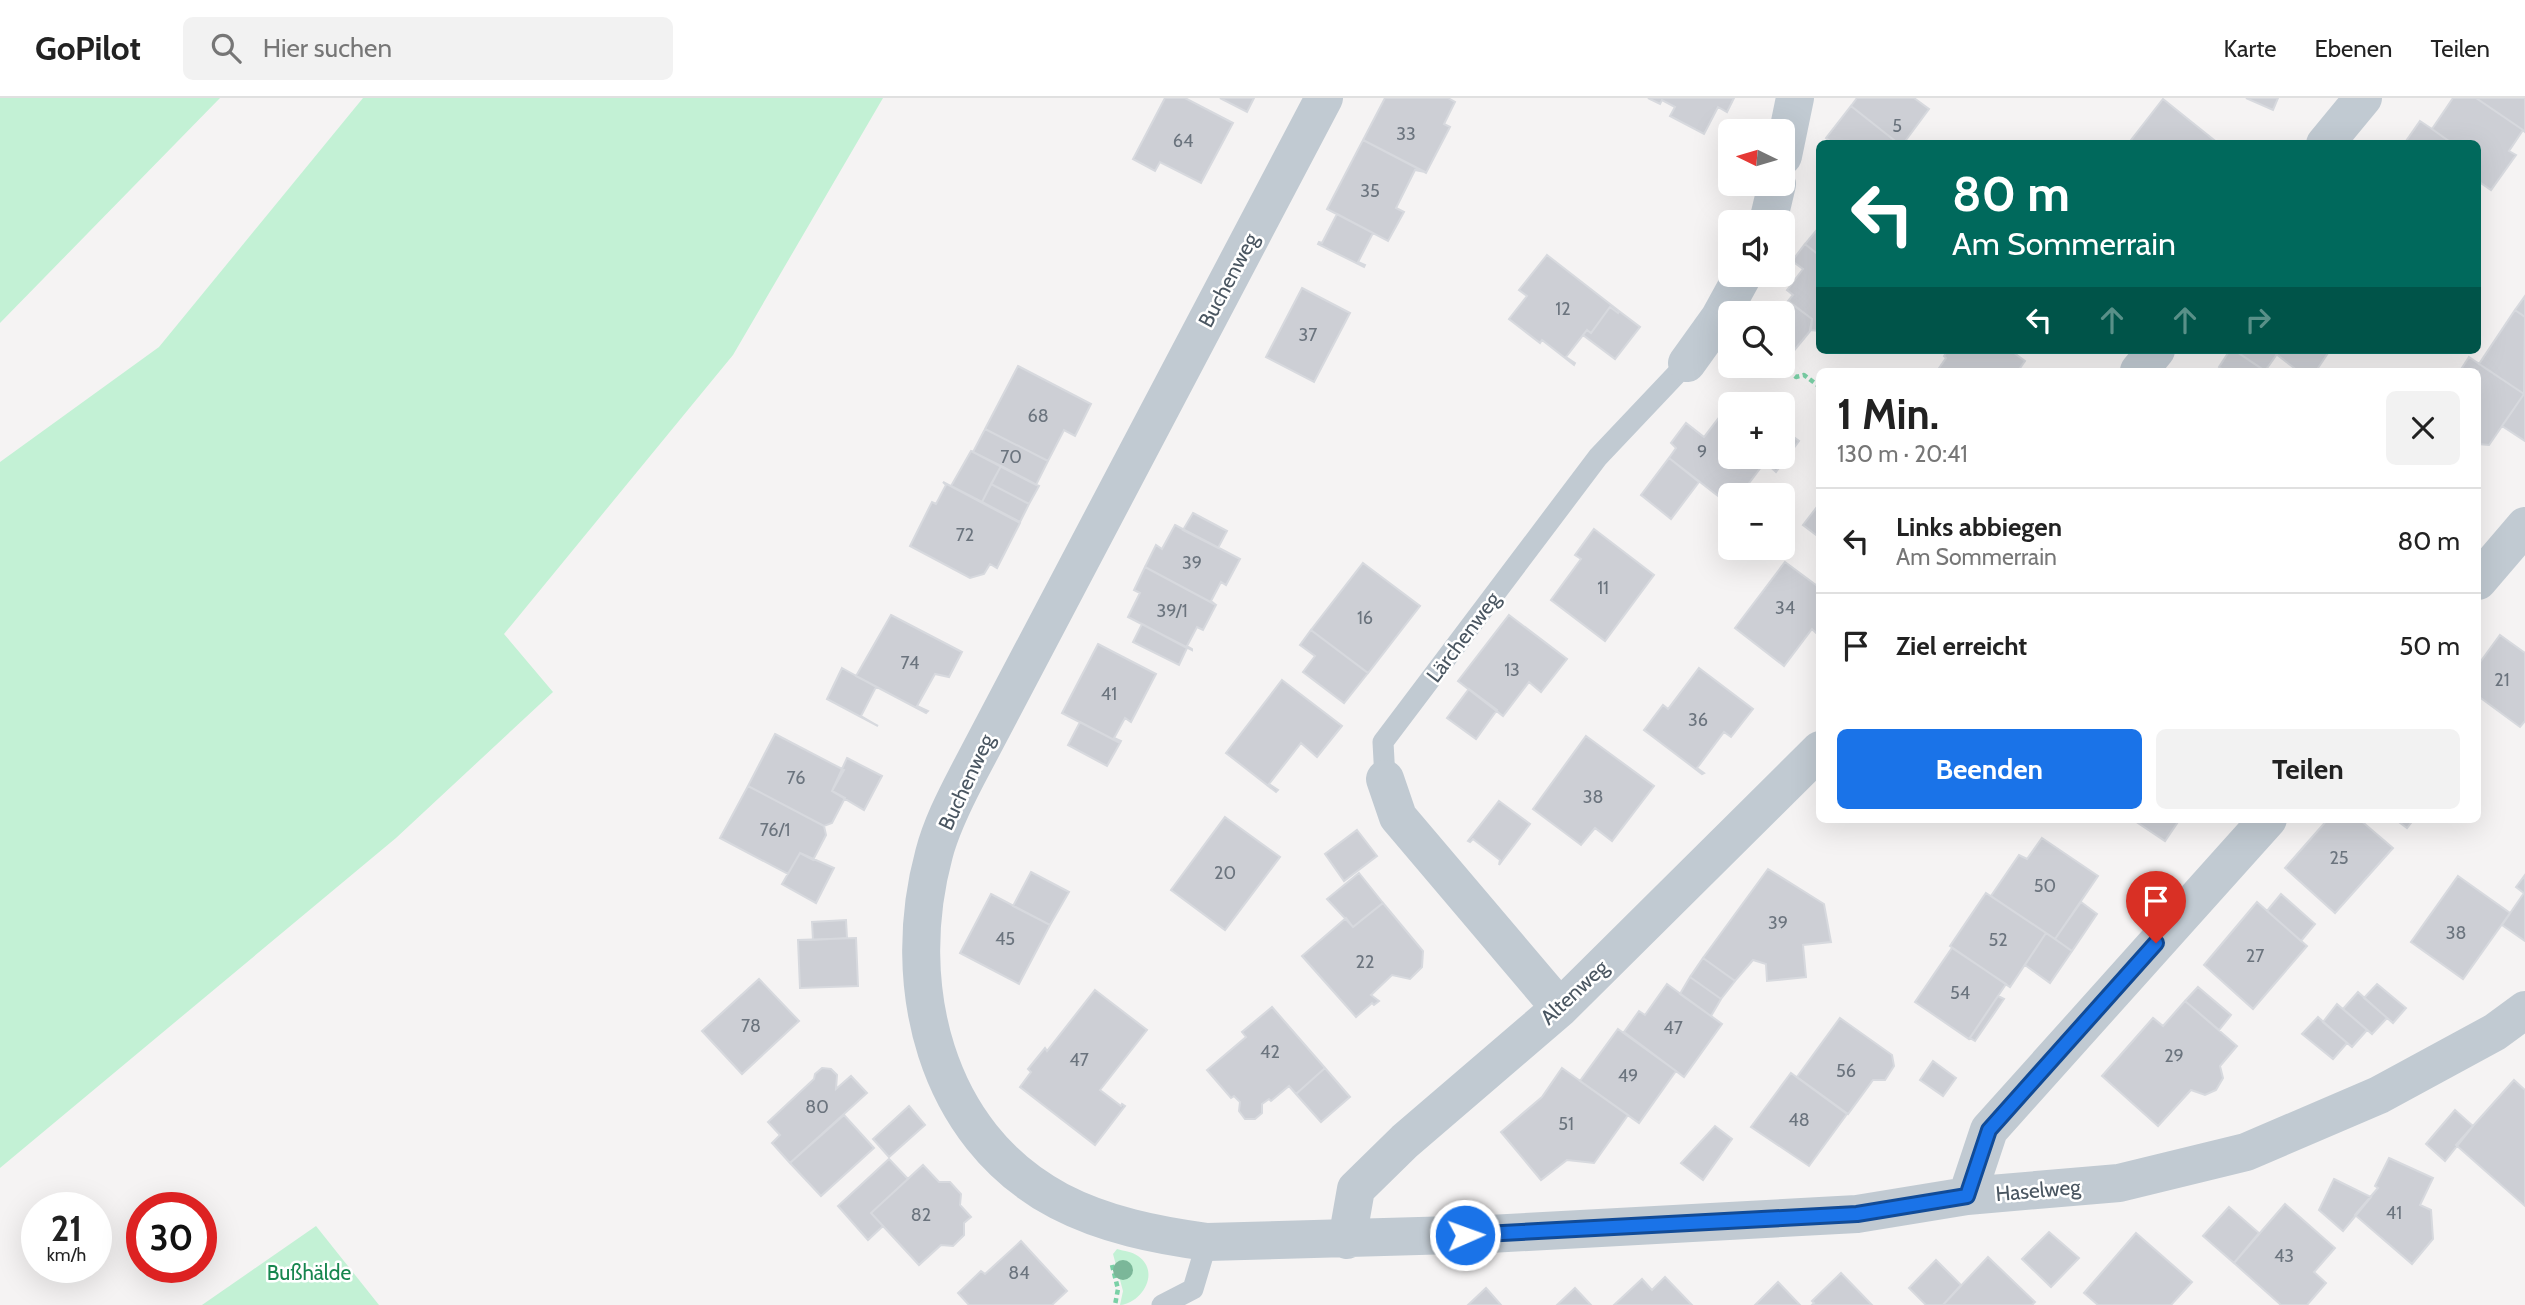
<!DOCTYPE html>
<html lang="de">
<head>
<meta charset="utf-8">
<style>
	body { margin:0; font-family:Cabin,sans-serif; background:#f2f2f2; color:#222; height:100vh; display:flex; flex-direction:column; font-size:26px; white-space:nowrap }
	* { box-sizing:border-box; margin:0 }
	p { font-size:23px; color:#767676 }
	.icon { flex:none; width:38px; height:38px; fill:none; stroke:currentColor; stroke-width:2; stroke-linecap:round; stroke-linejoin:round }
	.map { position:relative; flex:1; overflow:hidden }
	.sheet { position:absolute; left:1816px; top:270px; width:665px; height:455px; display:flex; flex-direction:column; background:#fff; border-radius:10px; box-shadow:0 7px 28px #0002 }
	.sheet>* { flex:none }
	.guide { position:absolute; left:1816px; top:42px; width:665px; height:214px; border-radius:10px; box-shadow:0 7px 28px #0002; background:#00695c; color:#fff; overflow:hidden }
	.needle { width:46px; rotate:275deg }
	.buttons { position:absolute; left:1718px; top:21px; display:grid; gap:14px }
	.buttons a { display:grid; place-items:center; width:77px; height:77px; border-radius:10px; background:#fff; box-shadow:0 7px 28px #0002; font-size:35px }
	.speed { position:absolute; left:21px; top:1094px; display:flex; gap:14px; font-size:35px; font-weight:700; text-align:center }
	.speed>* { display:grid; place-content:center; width:91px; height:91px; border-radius:50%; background:#fff; box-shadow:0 7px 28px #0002; line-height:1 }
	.speed small { font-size:18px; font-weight:400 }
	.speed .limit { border:10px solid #d22; background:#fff; color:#111 }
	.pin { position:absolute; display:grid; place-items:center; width:60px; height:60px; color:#fff; margin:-72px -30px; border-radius:50% 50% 50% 0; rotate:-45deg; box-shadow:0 0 7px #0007 }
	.pin .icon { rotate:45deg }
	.me { position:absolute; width:77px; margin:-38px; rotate:88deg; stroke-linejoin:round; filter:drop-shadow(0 0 5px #0008) }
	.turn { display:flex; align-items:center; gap:24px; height:147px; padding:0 21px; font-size:32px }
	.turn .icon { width:91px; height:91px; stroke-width:2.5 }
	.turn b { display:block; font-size:49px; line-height:60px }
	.lanes { display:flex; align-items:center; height:66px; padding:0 21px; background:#0003; justify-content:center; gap:35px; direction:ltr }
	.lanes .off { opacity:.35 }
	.round { display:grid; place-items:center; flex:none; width:74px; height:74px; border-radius:10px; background:#f2f2f2 }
	.headline { display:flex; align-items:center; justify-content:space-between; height:119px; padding:0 21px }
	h1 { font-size:42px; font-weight:800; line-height:52px }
	.primary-button { display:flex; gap:14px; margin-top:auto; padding:14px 21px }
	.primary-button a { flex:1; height:80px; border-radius:10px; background:#1a73e8; color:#fff; font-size:28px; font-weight:800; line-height:80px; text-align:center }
	.primary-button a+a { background:#f2f2f2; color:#222 }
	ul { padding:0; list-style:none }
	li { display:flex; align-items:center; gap:21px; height:105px; padding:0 21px; border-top:2px solid #e0e0e0 }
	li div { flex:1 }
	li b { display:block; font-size:26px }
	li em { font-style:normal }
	header { display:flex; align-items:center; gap:42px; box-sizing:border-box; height:98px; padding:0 35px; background:#fff; border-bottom:2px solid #e0e0e0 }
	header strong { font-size:33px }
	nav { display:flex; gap:38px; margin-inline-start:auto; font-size:24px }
	.search { width:490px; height:63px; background:#f2f2f2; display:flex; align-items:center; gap:18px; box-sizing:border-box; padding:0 24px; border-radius:10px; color:#767676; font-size:26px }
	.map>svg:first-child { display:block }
</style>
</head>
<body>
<header>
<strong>GoPilot</strong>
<div class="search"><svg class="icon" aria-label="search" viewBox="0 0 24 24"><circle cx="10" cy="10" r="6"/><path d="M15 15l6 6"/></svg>Hier suchen</div>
<nav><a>Karte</a><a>Ebenen</a><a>Teilen</a></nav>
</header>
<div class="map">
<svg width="2525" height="1207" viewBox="0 0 2525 1207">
	<rect width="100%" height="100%" fill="#f5f3f3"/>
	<path fill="#c3f1d5" d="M0,0H220L0,225Z
		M363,0H883L733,257L504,536L553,594L396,740L0,1070V364L159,249Z
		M316,1128L379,1207H202Z
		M1117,1151C1124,1153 1133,1154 1138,1158C1161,1174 1142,1205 1120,1207L1123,1193L1113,1156Z"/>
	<path fill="#cdcfd5" stroke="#d7d9de" stroke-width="2" d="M1165,0H1185L1233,25L1201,85L1160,64L1155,73L1133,61Z
		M1220,0H1254L1247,14Z
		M1385,0H1448L1455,4L1444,26L1450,29L1426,75L1363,42Z
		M1648,0H1734L1727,14L1718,9L1704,36L1670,18L1675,9L1662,2L1660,6Z
		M1857,0H1914L1929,11L1903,46H1899L1851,8Z
		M2246,0H2278L2273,12Z
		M2453,0H2476L2523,32L2509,53L2516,57L2491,92L2478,83V46H2453L2432,31Z
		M2476,0H2525V34L2523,32Z
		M2163,1L2219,46H2128Z
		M1851,8L1899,46H1834L1826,40Z
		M2420,23L2432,31L2453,46H2404Z
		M1363,42L1425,74L1415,72L1396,110L1404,114L1388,143L1327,111Z
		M1337,116L1373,135L1358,164L1365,167L1364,169L1318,146L1319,144L1322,145Z
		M1820,128V158L1805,146Z
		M1805,146L1820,158V233L1810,232L1812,221L1788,203L1793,197L1787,192L1803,171L1792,163Z
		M1547,157L1619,213L1618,215L1610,209L1591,235L1587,232L1566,259L1575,265L1574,267L1542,242L1540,245L1509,221L1527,198L1519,192Z
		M1302,190L1350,215L1314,284L1266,259Z
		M2525,198V219L2515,212Z
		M1791,205L1812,221L1811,232L1792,255L1783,248V215Z
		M1610,209L1618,215L1619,213L1640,229L1615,261L1583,237L1587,232L1591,235Z
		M2515,212L2525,219L2524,296L2479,266Z
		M1948,252H2010L2025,263L2018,273H1937L1946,260L1944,258Z
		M2230,252H2234L2264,272L2225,273L2219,269Z
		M2234,252H2271L2277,256L2265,273Z
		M2271,252H2330L2316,273H2298Z
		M2469,259L2524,296L2489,347L2478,346V273H2460Z
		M1018,268L1091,306L1075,338L1064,332L1048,363L985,331Z
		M1737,296L1750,306H1731V359H1783V331L1799,343L1776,374L1765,364L1740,397H1731V408L1669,360L1676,350L1671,345L1686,325L1704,339Z
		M2524,296L2525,297V343L2502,328Z
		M985,331L1048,363L1036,387L973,354Z
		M971,353L1001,368L982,404L951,388Z
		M1669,360L1699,384L1671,421L1641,397Z
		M1001,368L1039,388L1029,406L991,386Z
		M943,384L1020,425L997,470L990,466L984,476L970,480L910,448L932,404L936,406L946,387Z
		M991,386L1029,406L1020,424L982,404Z
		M1820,405V440L1803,427Z
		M1193,415L1227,433L1218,450L1183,432Z
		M1175,427L1240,461L1226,487L1221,484L1211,503L1216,507L1145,469L1156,447L1162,451Z
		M1594,431L1654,477L1605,543L1551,502L1581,461L1575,457Z
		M1785,464L1820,490V534L1816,535L1812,531L1784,568L1735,530Z
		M1363,465L1420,508L1368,575L1311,532Z
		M1145,469L1216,507L1203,532L1197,529L1187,548L1192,551V552L1128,519L1140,495L1134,492Z
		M891,517L962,554L949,579L935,576L917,608L928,613L926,615L856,578Z
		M1509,517L1567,561L1541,594L1529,584L1503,618L1458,583Z
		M1142,526L1187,550L1179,567L1133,544Z
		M1311,532L1368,575L1344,605L1303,574L1315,558L1300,547Z
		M2500,537L2525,555V623L2520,629L2478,598V567Z
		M1098,546L1156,576L1131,624L1125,620L1114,640L1121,643L1120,645L1062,615Z
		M842,570L876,589L861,618L878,628L827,601Z
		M1699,570L1753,611L1731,639L1724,634L1697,670L1704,675L1702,676L1644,632L1663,607L1668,611Z
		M1282,582L1342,628L1317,659L1301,645L1269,686L1278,692L1276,694L1226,655Z
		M1469,591L1497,612L1476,641L1447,620Z
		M1080,624L1120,645L1107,668L1068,647Z
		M775,636L844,672L832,693L845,700L832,725L824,728L748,688Z
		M1586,638L1654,688L1612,743L1595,730L1581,747L1533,711Z
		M847,660L882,678L864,712L832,693Z
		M748,688L824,728L826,737L813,762L800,755L788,776L720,740Z
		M1499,703L1530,726L1499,767L1500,762L1473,741L1470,744L1468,743Z
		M1225,719L1280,759L1225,832L1171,792Z
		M2132,721H2180L2165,743Z
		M2328,721H2359L2393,750L2335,815L2285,770Z
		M2395,721H2414L2407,730Z
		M1357,732L1377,758L1344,783L1325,756Z
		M2042,740L2098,778L2055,841L1991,798L2019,757L2027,761Z
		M800,755L834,770L816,805L782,786Z
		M1768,771L1824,806L1831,844L1803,847L1806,879L1767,883L1766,866L1753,862L1735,883L1703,860Z
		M1031,774L1069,794L1050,827L1013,808Z
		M1359,775L1383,805L1353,829L1327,801Z
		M2525,777V796L2516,789Z
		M2458,778L2510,815L2463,881L2411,844Z
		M1986,795L2046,835L2010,889L1950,848Z
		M2524,795L2525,796V843L2502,827Z
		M991,796L1050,827L1019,886L960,855Z
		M2281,796L2315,826L2301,843L2267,813Z
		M2081,804L2097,816L2072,853L2055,841Z
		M2257,804L2307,848L2253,911L2204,867Z
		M1383,805L1423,853L1422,869L1410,881L1392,877L1371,897L1379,903L1374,907L1372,905L1356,919L1302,858L1346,820L1353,829Z
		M846,822L847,840L813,842L812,824Z
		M2046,835L2072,853L2050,885L2025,867Z
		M856,840L858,888L800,890L798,842Z
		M1952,850L2006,886L1969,941L1915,904Z
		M1703,860L1735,883L1721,901L1690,879Z
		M1690,879L1721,901L1711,918L1680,896Z
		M759,881L799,923L742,976L702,933Z
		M1667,886L1722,926L1684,979L1624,934L1639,913L1645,917Z
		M2377,886L2406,910L2393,925L2364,900Z
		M2198,889L2231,917L2219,932L2185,903Z
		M1095,892L1147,932L1100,992L1121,1008L1122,1006L1125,1008L1095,1047L1020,989L1031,974L1028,971L1045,950L1047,953Z
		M2358,894L2387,920L2372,936L2343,911Z
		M1998,898L2004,901L1975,943L1970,940Z
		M2185,903L2237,948L2220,968L2223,980L2216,992L2205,997L2191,992L2158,1028L2102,978L2153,920L2163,928Z
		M2337,906L2367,932L2352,949L2323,924Z
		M1272,909L1325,970L1296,996L1289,988L1271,1003L1269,1001L1262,1006V1015L1255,1021H1245L1239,1013L1240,1004L1234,998L1231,1000L1207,972L1246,939L1242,934Z
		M2318,919L2347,945L2333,961L2302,936Z
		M1840,920L1892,957L1894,968L1885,982H1873L1848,1016L1797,979Z
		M1618,931L1676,973L1639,1025L1580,983Z
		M1933,963L1956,980L1943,998L1920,982Z
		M822,970L831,971L837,977L836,991L851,978L867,995L790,1065L772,1045L780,1037L768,1024L814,981L815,976Z
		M1325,970L1350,999L1321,1024L1296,996Z
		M1562,970L1628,1017L1594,1065L1567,1062L1541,1082L1501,1034L1542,999Z
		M1791,975L1847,1016L1809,1068L1751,1029Z
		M2514,982L2525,992V1108L2456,1047Z
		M909,1008L925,1027L889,1059L873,1041Z
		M2455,1012L2473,1028L2445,1063L2426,1046Z
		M844,1017L874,1050L821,1098L790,1065Z
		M1715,1028L1732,1041L1703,1082L1681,1065Z
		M2389,1060L2433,1080L2420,1107L2431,1112L2433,1141L2412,1166L2355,1117L2378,1090L2375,1088Z
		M889,1061L908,1081L871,1115L883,1128L868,1142L838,1108Z
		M923,1067L939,1084H950L961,1096L960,1107L971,1119L964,1125V1137L953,1148L941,1147L919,1167L871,1115Z
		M2334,1081L2371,1099L2343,1133L2319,1112Z
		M2285,1106L2335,1150L2314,1174L2326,1185L2307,1207H2281L2234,1165Z
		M2229,1109L2259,1135L2234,1165L2203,1138Z
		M2049,1134L2079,1160L2051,1189L2022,1161Z
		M2136,1135L2192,1184L2171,1207H2098L2084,1195Z
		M1021,1143L1067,1193L1052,1207H969L958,1195L981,1173L985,1176Z
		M1988,1159L2035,1204L2032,1207H1943Z
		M1936,1162L1961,1187L1943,1207H1926L1909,1190Z
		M1841,1175L1872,1207H1812L1814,1205L1812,1203Z
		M1665,1179L1692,1207H1614L1642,1181L1652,1192Z
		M1778,1184L1800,1207H1755Z
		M1486,1190L1501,1207H1468Z
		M1575,1190L1591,1207H1557Z"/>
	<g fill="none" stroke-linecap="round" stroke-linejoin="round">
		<path stroke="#7ad0a6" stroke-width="4.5" stroke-dasharray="5 3.5" stroke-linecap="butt" d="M1781,268L1796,279L1804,277L1820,289
			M1112,1167L1118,1191L1115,1207"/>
		<path stroke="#c1cad2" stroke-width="21" d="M1385,681L1383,644L1598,359L1687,265
			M1162,1207L1193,1191L1207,1144"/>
		<path stroke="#c1cad2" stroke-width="38" d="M1324,0L967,678C954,703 941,729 934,756C899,885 934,1037 1059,1103C1105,1127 1156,1137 1207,1144L1489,1136L1857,1116L1967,1098L2119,1085L2246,1054L2379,997L2495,934L2525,912
			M2325,46L2363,0
			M1783,58L1795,0
			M1768,124L1777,86
			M1687,265L1720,219L1743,177
			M2139,273L2156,252
			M2478,483L2525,428
			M1385,681L1398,719L1560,910
			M1967,1098L1989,1032L2268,721
			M1347,1142L1356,1091L1405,1043L1560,910L1820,652"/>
	</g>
	<circle fill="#7bb799" cx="1123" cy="1172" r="10"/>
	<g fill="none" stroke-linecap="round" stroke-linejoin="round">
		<g stroke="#114b97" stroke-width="18">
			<path id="route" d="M1465,1137L1857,1116L1967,1098L1989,1032L2156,845"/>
		</g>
		<use href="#route" stroke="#1a73e8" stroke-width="12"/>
	</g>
	<g text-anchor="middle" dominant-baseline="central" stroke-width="5" stroke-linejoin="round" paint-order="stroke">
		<g font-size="18" fill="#6b747e">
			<text x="1897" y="28">5</text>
			<text x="1406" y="36">33</text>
			<text x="1183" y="43">64</text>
			<text x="1370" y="93">35</text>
			<text x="1563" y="211">12</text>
			<text x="1308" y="237">37</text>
			<text x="1038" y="318">68</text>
			<text x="1702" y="354">9</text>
			<text x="1011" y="359">70</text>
			<text x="965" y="437">72</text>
			<text x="1192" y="465">39</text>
			<text x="1603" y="490">11</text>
			<text x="1785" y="510">34</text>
			<text x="1172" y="513">39/1</text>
			<text x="1365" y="520">16</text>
			<text x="910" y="565">74</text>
			<text x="1512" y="572">13</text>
			<text x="2502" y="582">21</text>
			<text x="1109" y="596">41</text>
			<text x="1698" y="622">36</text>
			<text x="796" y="680">76</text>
			<text x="1593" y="699">38</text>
			<text x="775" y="732">76/1</text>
			<text x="2339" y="760">25</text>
			<text x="1225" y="775">20</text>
			<text x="2045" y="788">50</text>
			<text x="1778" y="825">39</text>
			<text x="2456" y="835">38</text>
			<text x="1005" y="841">45</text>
			<text x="1998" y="842">52</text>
			<text x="2255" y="858">27</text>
			<text x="1365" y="864">22</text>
			<text x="1960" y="895">54</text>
			<text x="751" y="928">78</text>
			<text x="1673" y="930">47</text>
			<text x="1270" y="954">42</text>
			<text x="2174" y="958">29</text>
			<text x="1079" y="962">47</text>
			<text x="1846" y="973">56</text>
			<text x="1628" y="978">49</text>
			<text x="817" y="1009">80</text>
			<text x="1799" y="1022">48</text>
			<text x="1566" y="1026">51</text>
			<text x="2394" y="1115">41</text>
			<text x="921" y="1117">82</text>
			<text x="2284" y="1158">43</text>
			<text x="1019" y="1175">84</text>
		</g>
		<g font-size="21" fill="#4a5661" stroke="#fff">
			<text transform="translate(1228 182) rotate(-62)">Buchenweg</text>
			<text transform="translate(1463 539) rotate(-53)">Lärchenweg</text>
			<text transform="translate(966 684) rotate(-65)">Buchenweg</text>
			<text transform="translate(1574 894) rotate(-43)">Altenweg</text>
			<text transform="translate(2038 1092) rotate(-5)">Haselweg</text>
		</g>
		<g font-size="21" fill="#17864f" stroke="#fff">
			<text x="309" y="1174">Bußhälde</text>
		</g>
	</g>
</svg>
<div class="buttons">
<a><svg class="needle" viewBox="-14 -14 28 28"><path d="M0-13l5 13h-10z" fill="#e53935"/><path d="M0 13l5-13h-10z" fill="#767676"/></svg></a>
<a><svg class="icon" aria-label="sound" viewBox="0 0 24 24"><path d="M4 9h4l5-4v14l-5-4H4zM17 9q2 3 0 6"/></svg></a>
<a><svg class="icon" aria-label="search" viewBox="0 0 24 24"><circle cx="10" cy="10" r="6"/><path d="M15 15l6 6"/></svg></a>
<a>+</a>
<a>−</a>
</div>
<div class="speed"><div>21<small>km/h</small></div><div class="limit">30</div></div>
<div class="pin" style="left:2156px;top:845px;background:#d93025"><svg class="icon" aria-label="arrive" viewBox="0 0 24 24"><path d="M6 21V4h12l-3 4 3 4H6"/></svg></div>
<svg class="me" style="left:1465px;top:1137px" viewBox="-20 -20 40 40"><circle r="17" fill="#1a73e8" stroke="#fff" stroke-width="3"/><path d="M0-11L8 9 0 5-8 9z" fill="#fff"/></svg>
<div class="guide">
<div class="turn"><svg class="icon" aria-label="left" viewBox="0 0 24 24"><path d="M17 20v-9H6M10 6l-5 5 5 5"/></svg><div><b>80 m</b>Am Sommerrain</div></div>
<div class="lanes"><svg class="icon" aria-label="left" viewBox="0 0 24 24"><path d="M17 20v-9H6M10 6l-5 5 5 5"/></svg><svg class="icon off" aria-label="ahead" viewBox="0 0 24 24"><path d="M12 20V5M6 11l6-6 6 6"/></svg><svg class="icon off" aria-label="ahead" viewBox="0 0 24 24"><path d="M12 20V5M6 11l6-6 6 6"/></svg><svg class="icon off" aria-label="right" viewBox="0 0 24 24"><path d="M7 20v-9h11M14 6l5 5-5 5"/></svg></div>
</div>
<section class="sheet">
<div class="headline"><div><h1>1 Min.</h1><p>130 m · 20:41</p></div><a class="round"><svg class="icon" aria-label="close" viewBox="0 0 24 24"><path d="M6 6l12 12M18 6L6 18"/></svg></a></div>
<ul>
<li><svg class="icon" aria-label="left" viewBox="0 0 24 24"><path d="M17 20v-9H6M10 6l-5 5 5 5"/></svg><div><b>Links abbiegen</b><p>Am Sommerrain</p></div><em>80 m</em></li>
<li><svg class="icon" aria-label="arrive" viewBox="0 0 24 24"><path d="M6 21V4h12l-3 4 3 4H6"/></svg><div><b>Ziel erreicht</b></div><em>50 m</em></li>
</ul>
<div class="primary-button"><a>Beenden</a><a>Teilen</a></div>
</section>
</div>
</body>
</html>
